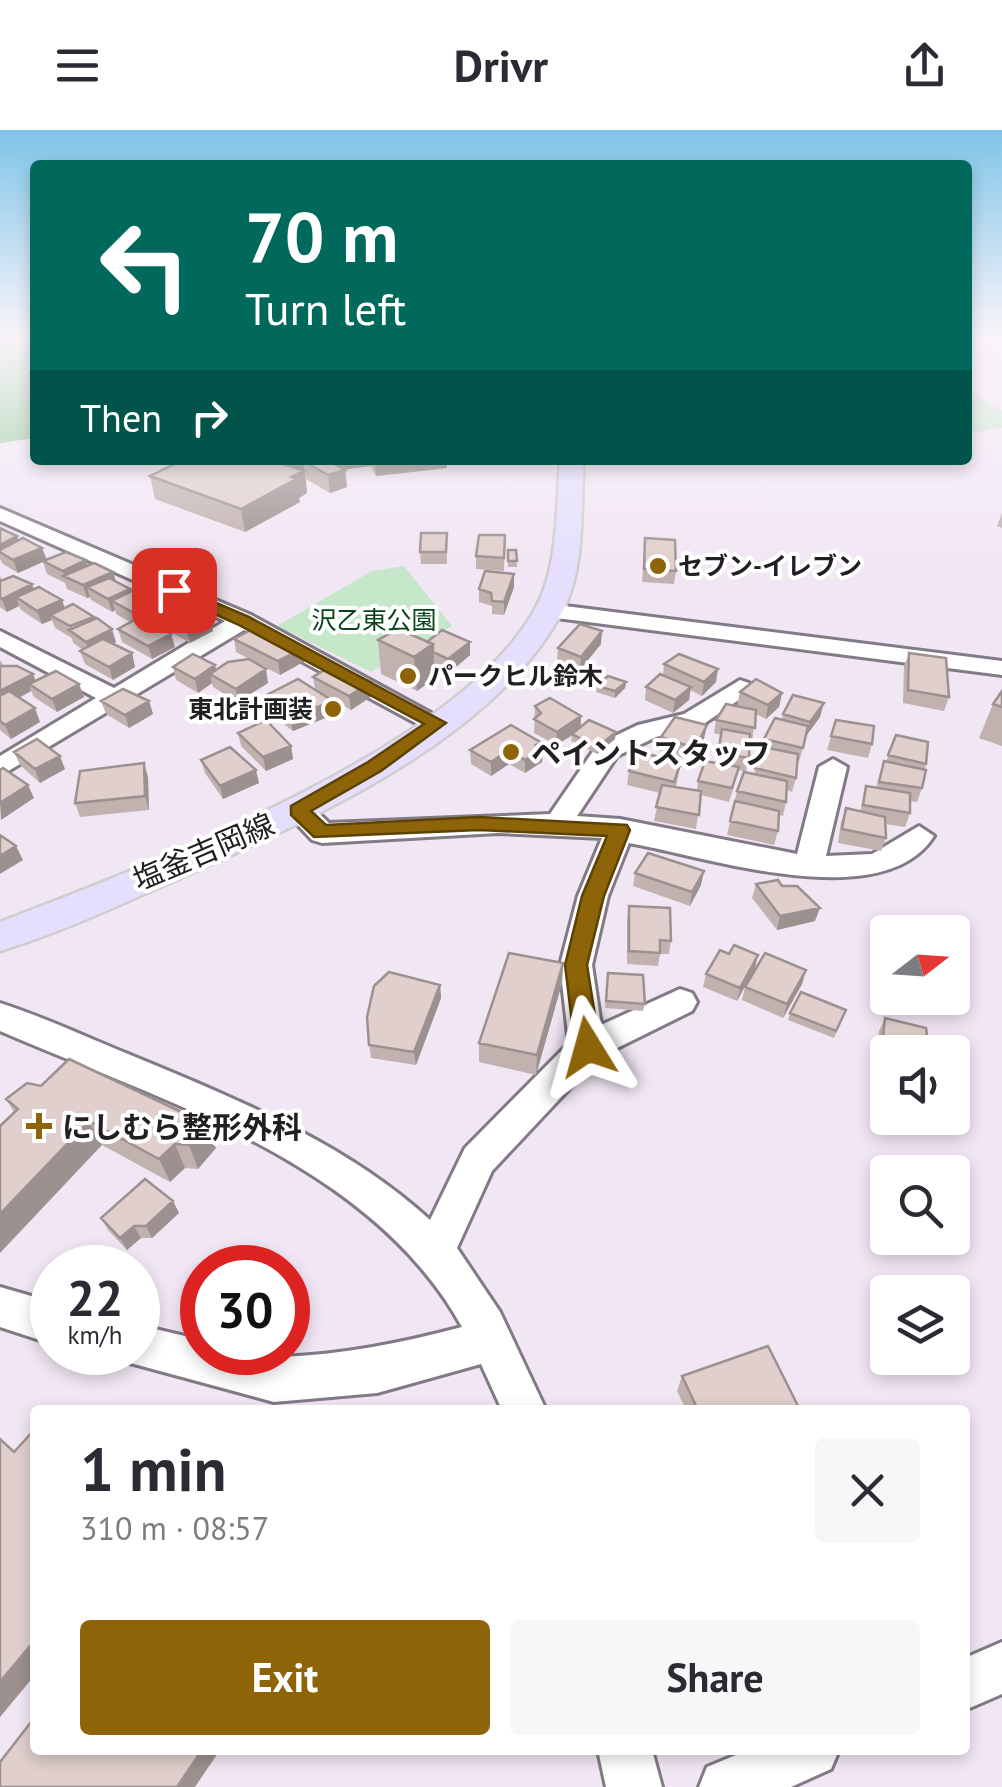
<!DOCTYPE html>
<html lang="en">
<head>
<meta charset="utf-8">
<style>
	body { margin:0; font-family:"PT Sans","Noto Sans JP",sans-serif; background:#f7f7f7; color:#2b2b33; height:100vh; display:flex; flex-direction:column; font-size:38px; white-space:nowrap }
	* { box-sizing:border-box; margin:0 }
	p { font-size:32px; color:#7c7c81 }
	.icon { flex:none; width:55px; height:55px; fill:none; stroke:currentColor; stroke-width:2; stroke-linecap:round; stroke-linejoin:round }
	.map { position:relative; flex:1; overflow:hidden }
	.drawer { position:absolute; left:30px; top:1275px; width:940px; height:350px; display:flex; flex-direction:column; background:#fff; border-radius:10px; box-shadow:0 5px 15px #0003 }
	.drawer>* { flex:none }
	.hud { position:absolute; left:30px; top:30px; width:942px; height:305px; border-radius:10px; box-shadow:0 5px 15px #0003; background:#00695c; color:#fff; overflow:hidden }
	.needle { width:65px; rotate:73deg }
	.buttons { position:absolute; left:870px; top:785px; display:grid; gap:20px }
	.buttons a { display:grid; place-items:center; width:100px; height:100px; border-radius:10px; background:#fff; box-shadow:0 5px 15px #0003; font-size:50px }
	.speed { position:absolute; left:30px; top:1115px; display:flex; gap:20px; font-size:50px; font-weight:700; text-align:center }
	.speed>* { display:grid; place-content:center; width:130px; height:130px; border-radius:50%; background:#fff; box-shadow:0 5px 15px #0003; line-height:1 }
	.speed small { font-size:25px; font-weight:400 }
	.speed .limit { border:15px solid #d22; background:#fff; color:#111 }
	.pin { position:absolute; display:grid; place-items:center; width:85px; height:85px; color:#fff; margin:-42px; border-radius:20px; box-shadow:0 5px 15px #0006 }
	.me { position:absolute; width:110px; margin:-55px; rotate:352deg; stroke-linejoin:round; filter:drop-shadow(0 0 8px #0008) }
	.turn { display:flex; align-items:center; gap:35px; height:210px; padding:0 50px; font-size:45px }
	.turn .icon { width:130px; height:130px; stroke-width:2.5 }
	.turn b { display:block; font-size:70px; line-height:85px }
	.then { display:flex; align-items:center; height:95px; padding:0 50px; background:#0003; gap:20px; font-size:38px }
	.round { display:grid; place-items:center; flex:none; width:105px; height:105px; border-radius:10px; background:#f7f7f7 }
	.headline { display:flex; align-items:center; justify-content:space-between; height:170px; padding:0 50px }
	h1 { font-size:60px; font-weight:700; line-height:75px }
	.cta { display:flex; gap:20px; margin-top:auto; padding:20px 50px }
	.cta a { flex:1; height:115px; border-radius:10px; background:#8d6508; color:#fff; font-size:40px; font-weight:700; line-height:115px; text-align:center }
	.cta a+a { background:#f7f7f7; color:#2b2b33 }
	header { display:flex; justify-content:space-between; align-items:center; height:130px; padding:0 50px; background:#fff; font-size:45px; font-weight:700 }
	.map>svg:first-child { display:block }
</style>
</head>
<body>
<header><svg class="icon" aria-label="menu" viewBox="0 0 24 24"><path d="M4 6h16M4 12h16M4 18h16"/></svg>Drivr<svg class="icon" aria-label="share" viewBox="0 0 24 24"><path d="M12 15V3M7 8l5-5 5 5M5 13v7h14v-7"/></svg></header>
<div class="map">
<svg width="1002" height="1657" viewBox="0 0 1002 1657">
	<rect width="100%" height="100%" fill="#f1e7f4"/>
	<path fill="#c6e7c9" d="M968,261L1002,281V298L968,303Z
		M404,436L452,496L371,542L277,496L372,441Z"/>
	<path fill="#95cb9b" d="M0,207H35V308L0,313Z"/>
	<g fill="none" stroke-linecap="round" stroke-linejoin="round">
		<g stroke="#827a85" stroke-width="6">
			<path id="minor" d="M0,378L251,485L449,593L436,601L427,599L244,500L0,646V626L96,568L0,517V501L114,558L225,491L0,391Z
				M549,474L1002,531V545L541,486L538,481Z
				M740,550L749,553L753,558L749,563L702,595L656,607L617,626L577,686L620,689L797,724L819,637L833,629L847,637L826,726L872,724L919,696L934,706C883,787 704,726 629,713L608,766L592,835L601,895L680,859L692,863L697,872L692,881L599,927L492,1041L457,1118L500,1182L546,1280H502L481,1234L377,1263L274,1272L123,1231L119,1222H138V1195L202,1210V1222C228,1222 257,1228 279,1227C342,1225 401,1213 462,1197C371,1032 162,971 0,901V873C44,887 86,907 128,924C234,968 345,1012 430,1090L465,1018L569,913L560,835L578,766L602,708L498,703L322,713L312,710L284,680L288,673H308L329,693L550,684L598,614L638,595L684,584Z
				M0,1157L52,1172V1214L0,1197Z
				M1002,1512V1564L965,1580V1528Z
				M598,1620H652L662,1657H606Z
				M748,1620H839L831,1639L791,1657H699L707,1637Z"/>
		</g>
		<g stroke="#cececf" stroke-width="5">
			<path id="major" d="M560,330H584C580,378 586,436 563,480C495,611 305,692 176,750C119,775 60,803 0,821V792C148,735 458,620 535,479C559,436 556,378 560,330Z"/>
		</g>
		<use href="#minor" fill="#fff" fill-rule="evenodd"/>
		<use href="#major" fill="#e5dffd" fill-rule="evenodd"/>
	</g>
	<path fill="#c1b2af" d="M247,330H446L447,338L376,346L371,336L345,339L347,357L330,363L306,349L307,363L299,368L300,372L245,402L155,369L150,346Z
		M1002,383V398L997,396Z
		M0,398L46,430L88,435L113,442L116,452L130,459L131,462L161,471L164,483L213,501L190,513L164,498L161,486L148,493L175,517L152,529L122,512L118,499L130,492L116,484L115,480L112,482L91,470L90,467L87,468L67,459L65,453L47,444L43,432L18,443L3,434L0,429Z
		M505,405L504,441L476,439V426Z
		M645,408L676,441L674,454L642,452Z
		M447,416V434H421L420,422Z
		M508,420H516L517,437H508Z
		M0,446L2,450L32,454L34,459L62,470L65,478L94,487L116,512L113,514L132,523L135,537L113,550L85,534L80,521L83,520L73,513L72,508L55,498L52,490L42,494L21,480L19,476L7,482L0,477Z
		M514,457L504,485L492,484V476L479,472V459Z
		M234,509L303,518L305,531L280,545L236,522Z
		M378,510L470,512V525L449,543L434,536L435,548L417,561L381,544Z
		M601,514L580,540L557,531L558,518Z
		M909,523L949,567L944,581L903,573L904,536Z
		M0,530L4,536L35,551L79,554L84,567L57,582L34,567L31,561L19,568L40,592L11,609L0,600Z
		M664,534L716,552L702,566L690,560L689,570L673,583L645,570L646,557L663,545Z
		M215,535L216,540L268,553L238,572L213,557L212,553L198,563L176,550L173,537Z
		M313,547L371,552L372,566L351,580L328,567L335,584L293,601L266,581L263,567L315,559Z
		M626,552L625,558L615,568L596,562L597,556Z
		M1002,561V616L979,608L993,574Z
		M740,562L782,563L779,577L766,589L756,584L752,611H750L749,628L746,642L739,640L729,672L701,665L696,699L654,691L660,663L627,655L629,641L681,632L676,657L697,660L698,651L716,633L721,605L714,603L716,590L737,575Z
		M101,571H149L153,584L129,598L106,584Z
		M535,576L581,586V597L615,609L597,624L571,611L572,606L556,615L534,603Z
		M783,584L820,587L806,606L799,632L797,631L796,648L792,662L787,660L786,672L783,686L779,685L778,701L774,715L727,705L737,661L754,644L764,609L782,589Z
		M836,590L872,614L868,628L827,620Z
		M238,603L291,616L293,629L266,641L241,616Z
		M896,605L926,634L922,658L917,672L910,671V683L905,697L885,694L886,708L881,721L838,713L841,692L846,678L860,682L866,656L876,658L884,631L886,632Z
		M661,607L704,609L693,631L659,620Z
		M540,612L542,632L525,643L509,634L491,646L471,634L470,620Z
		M14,622L65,639L40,653L20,635Z
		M201,630L259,653L223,669L205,643Z
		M144,633L148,647L149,680L80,687L75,673Z
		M635,743L701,755L690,776L633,756Z
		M756,754L782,756L815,791L777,800L752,768Z
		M629,776L671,811L669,824H660L658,836L627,834V790Z
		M563,833L562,853L536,945L479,932V913Z
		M755,838L737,871L703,857L706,844Z
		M806,840L802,854L783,888L742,870L745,857Z
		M608,843L645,874L643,881L605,878Z
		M440,855L441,868L416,935L371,928L369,915Z
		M846,880L834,908L788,890L790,883Z
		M885,888L929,922H888V932L876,930L879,901Z
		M6,969L216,1018L198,1039L185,1038L170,1052L102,1015L14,982Z
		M173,1071L179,1083L152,1108H141L127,1120L108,1100L101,1088Z
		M682,1246L800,1280H686L677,1261Z"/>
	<path fill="#9d918f" d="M331,330H371V336L333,341Z
		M375,330H446L447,338L376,346Z
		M303,331L307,363L299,368L300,372L245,402L241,379L295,345L294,334Z
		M345,340L347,357L330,363L328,345Z
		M17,406L22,419L0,422V415Z
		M42,418L47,430L18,443L13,430Z
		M86,430L90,442L65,447L63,441Z
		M113,442L117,455L87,457L90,467L87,468L83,455Z
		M514,444V457L504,485V472Z
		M32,454L36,467H16L19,476L7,482L2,469Z
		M130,459L134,472L112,471L115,480L112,482L108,469Z
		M62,470L66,483L50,485L52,490L42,494L37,481Z
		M161,471L164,484L139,497L136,484Z
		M210,488L213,501L190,513L186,500Z
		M112,499L116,512L90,525L86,512Z
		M602,501L601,514L580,540L581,527Z
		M171,504L175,517L152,529L148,516Z
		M470,512V525L449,543L448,529Z
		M433,514L435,548L417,561L414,527Z
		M303,518L305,531L280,545L278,531Z
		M132,523L135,537L113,550L109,537Z
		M215,535L218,549L210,544L212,553L198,563L195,549Z
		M266,539L268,553L238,572L236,559Z
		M718,539L716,552L702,566L704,552Z
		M33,544L38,557L29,554L31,561L2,577L0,561Z
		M371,552L372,566L351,580L349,566Z
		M626,552L625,558L615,568V561Z
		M79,554L84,567L57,582L52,569Z
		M691,557L689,570L673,583L675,570Z
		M782,563L779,577L766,589L768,575Z
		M149,571L153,584L129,598L125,585Z
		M333,571L335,584L293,601L290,588Z
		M824,573L820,587L806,606L810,592Z
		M35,578L40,592L11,609L5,595Z
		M581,586L580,600L556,615L557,602Z
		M707,595L704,609L693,631L695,618Z
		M616,602L615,609L597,624L598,617Z
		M540,612V620L543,618L542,632L525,643V630L536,615Z
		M291,616L293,629L266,641L263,627Z
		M509,620V634L491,646V632Z
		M60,626L65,639L40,653L35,639Z
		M144,633L148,647L149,680L145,666Z
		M256,640L259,653L223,669L220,656Z
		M28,655L34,668L1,690L0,673Z
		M16,716L23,730L0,744V726Z
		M704,741L701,755L690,776L692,762Z
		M820,778L815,791L777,800L780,786Z
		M758,825L755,838L737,871L740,858Z
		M563,833L562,853L536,945L537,925Z
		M806,840L802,854L783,888L787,874Z
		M440,855L441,868L416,935L414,922Z
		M89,991L102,1015L0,1123V1084Z
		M207,994L216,1018L198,1039L189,1015Z
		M175,1014L185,1038L170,1052L159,1029Z
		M173,1071L179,1083L152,1108L146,1096Z
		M134,1096L141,1108L127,1120L120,1108Z
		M35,1510V1545L0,1587V1552Z
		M202,1620H220L195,1657H177Z"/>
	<path fill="#e0cfcc" stroke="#9d918f" stroke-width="2.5" d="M183,330H240L244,331L247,330H272L304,341L291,347L296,349L241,379L150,346Z
		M286,330H328L345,340L328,345L303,331L294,334Z
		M0,398L17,406L0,415Z
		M421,403H447L446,422H420Z
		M479,405H505L504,428L476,426Z
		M23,408L42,418L13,430L0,422V420Z
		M645,408L675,410L676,441L644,439Z
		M508,420H516L517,431H508Z
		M66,422L86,430L63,441L43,431Z
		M94,433L113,442L83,455L63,446Z
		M485,441L514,444L504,472L492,471L491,463L479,459Z
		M13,446L32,454L2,469L0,467V451Z
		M109,448L130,459L108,469L87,457Z
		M39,457L62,470L37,481L16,467Z
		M138,458L161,471L136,484L112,471Z
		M73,474L94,487L70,496L50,485Z
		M181,474L210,488L186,500L160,485Z
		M97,488L112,499L86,512L69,500Z
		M138,488L171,504L148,516L118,499Z
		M580,494L602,501L581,527L558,518Z
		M258,496L303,518L278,531L234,509Z
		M398,499L433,514L414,527L378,510Z
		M442,500L470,512L448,529L433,522V514L427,512Z
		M103,509L132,523L109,537L80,521Z
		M909,523L946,528L949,567L908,560Z
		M193,524L215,535L195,549L173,537Z
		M679,524L718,539L704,552L664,534Z
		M249,529L266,539L236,559L210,544L228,532Z
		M333,535L371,552L349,566L313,547Z
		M0,536H17L33,544L0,561Z
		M56,541L79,554L52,569L29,554Z
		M660,544L691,557L675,570L646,557Z
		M608,546L626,552L615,561L597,556Z
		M298,549L333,571L290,588L263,567Z
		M756,549L782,563L768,575L740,562Z
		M123,559L149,571L125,585L101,571Z
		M9,561L35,578L5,595L0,591V566Z
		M1002,561V577L993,574Z
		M793,565L824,573L810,592L783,584Z
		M550,568L581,586L557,602L534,589L541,583L535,576Z
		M726,574L756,580L755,598L716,590Z
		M675,587L707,595L695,618L661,607Z
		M775,588L808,596L803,618L764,609Z
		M266,590L291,616L263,627L238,603Z
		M589,590L616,602L598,617L572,604Z
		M836,590L874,596L872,614L831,606Z
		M511,595L540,612L536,615L543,618L525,630L509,620L491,632L470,620Z
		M722,599L750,604L749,628L718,623Z
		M896,605L928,612L926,634L888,625Z
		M37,609L60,626L35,639L14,622Z
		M230,617L256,640L220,656L201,630Z
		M763,617L798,624L796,648L755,638Z
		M639,622L681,632L674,652L629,641Z
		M705,631L739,637L732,658L698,651Z
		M884,631L926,640L922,658L879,652Z
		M144,633L145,666L75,673L80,641Z
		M3,638L28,655L0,673V640Z
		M744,642L787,651L786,672L737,661Z
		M662,655L701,661L699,685L656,677Z
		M866,656L910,663V683L863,675Z
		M735,671L779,681L778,701L730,691Z
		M846,678L885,687L886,708L842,699Z
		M0,705L16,716L0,726Z
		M648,723L704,741L692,762L635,743Z
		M778,750L782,756H797L820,778L780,786L756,754Z
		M629,776L670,778L671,811L660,810V823L629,821Z
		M734,815L758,825L740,858L706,844L720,820L729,824Z
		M509,823L563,833L537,925L479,913Z
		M765,823L806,840L787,874L745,857Z
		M389,842L440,855L414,922L369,915L367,887L374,856Z
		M608,843L643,845L645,874L606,871Z
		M801,862L846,880L836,901L790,883Z
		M885,888L926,898L929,922H911L882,916Z
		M69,929L207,994L189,1015L175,1014L159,1029L89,991L0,1084V996L18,979L6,969L27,953L41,956Z
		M145,1049L173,1071L146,1096H134L120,1108L101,1088Z
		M768,1216L800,1280H698L682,1246Z
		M35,1299V1510L0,1552V1309L14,1322Z
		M35,1587V1620H202L177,1657H0V1632Z"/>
	<linearGradient id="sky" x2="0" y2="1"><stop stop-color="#7fc5e8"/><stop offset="0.47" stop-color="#f9f4fa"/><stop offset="1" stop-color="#f9f4fa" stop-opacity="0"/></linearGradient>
	<rect width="1002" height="439" fill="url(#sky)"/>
	<path fill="#8d6508" stroke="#5c4205" stroke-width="2.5" d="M168,457H179L249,487L446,593L381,641L311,681L326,695L479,687L627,695L630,700L604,766L587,835L600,917L596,924H579L575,917L565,835L582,766L607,706L479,700L314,707L291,685V676L368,632L424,594L237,494L168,463Z"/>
	<g fill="#8d6508" stroke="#fff" stroke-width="4">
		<circle cx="658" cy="436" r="10"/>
		<circle cx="408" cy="546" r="10"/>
		<circle cx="333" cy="579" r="10"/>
		<circle cx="511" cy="622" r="10"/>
		<path d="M34 981h10v10h10v10h-10v10h-10v-10h-10v-10h10z"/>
	</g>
	<g text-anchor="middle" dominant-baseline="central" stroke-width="8" stroke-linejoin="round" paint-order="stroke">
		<g font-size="25" font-weight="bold" fill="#221f23" stroke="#fff" text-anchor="start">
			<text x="678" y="436">セブン-イレブン</text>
			<text x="428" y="546">パークヒル鈴木</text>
			<text x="313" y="579" text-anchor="end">東北計画装</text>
		</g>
		<g font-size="25" fill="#084619" stroke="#fff">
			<text x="374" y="490">沢乙東公園</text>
		</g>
		<g font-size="30" font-weight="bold" fill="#221f23" stroke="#fff" text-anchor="start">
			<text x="531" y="622">ペイントスタッフ</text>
			<text x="62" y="996">にしむら整形外科</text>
		</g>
		<g font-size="30" fill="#221f23" stroke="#fff">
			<text transform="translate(203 721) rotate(-23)">塩釜吉岡線</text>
		</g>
	</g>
</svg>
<div class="buttons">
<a><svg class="needle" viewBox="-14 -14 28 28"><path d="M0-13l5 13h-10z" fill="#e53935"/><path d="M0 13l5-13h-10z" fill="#7c7c81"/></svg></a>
<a><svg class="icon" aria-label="sound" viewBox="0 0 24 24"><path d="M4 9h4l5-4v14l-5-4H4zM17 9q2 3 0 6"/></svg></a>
<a><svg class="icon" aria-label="search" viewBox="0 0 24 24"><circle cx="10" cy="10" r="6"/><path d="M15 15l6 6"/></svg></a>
<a><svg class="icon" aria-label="layers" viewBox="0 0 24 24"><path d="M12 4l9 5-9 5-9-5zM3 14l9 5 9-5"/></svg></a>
</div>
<div class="speed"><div>22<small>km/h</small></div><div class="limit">30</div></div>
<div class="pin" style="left:174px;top:460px;background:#d93025"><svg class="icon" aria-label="arrive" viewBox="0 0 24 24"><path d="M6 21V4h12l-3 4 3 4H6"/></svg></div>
<svg class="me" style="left:588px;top:917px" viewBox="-20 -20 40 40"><path d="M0-17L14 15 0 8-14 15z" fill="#8d6508" stroke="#fff" stroke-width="4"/></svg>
<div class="hud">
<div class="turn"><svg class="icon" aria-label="left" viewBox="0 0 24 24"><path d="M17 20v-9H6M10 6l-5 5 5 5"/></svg><div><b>70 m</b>Turn left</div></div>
<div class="then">Then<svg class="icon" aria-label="right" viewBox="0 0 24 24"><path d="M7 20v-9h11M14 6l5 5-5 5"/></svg></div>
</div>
<section class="drawer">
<div class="headline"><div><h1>1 min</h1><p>310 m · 08:57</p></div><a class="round"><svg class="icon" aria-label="close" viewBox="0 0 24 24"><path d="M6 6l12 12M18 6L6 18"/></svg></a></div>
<div class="cta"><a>Exit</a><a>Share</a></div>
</section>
</div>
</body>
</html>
